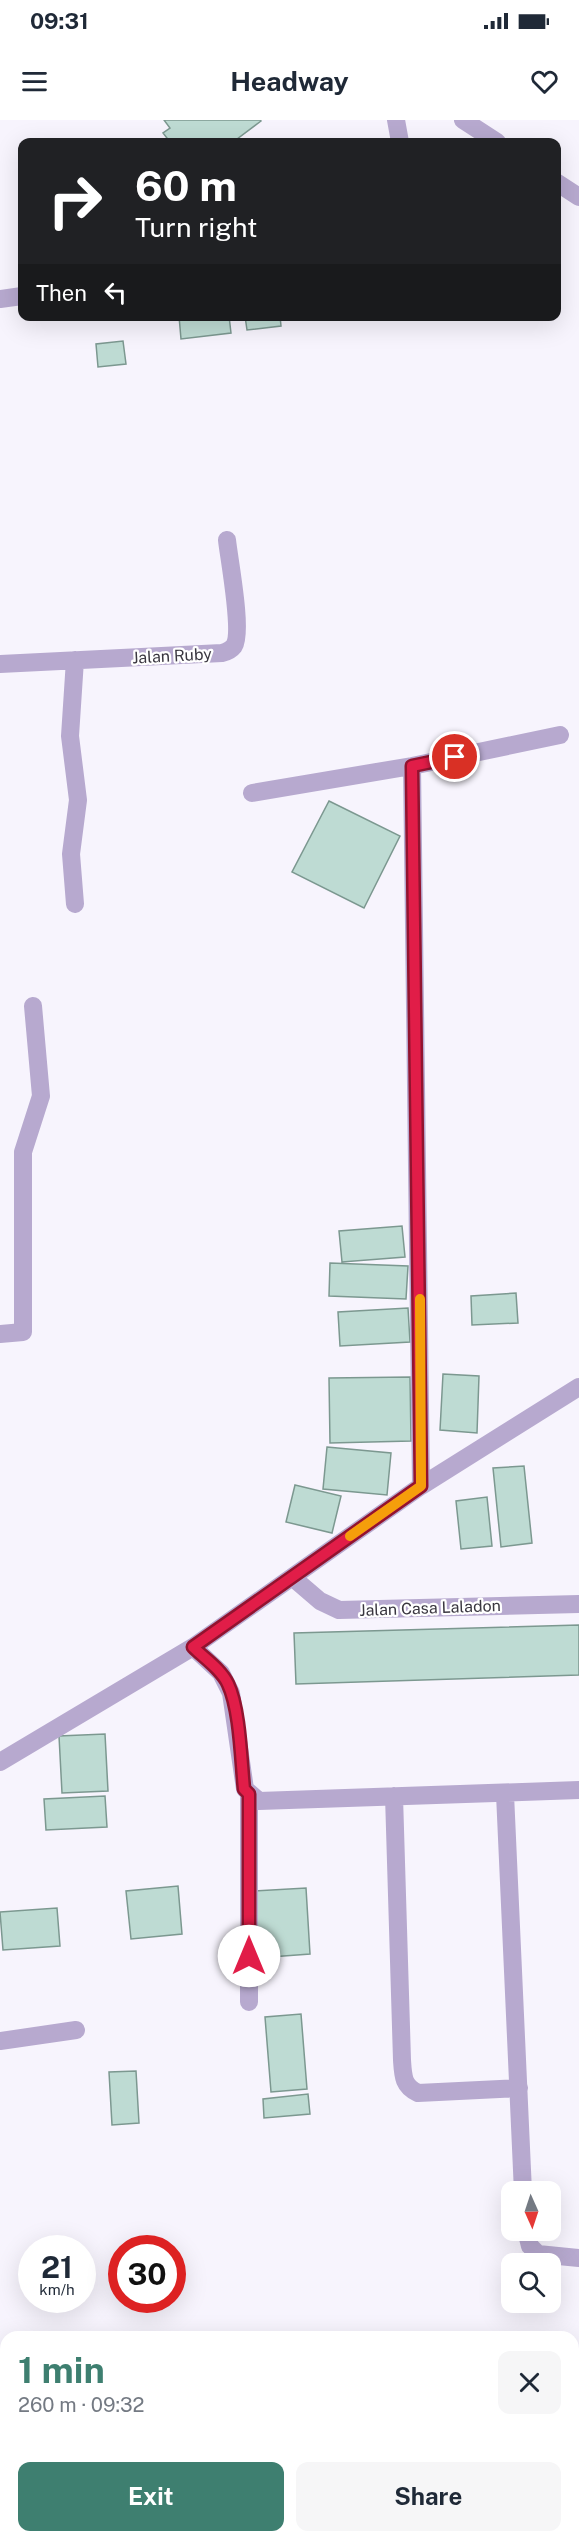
<!DOCTYPE html>
<html lang="en">
<head>
<meta charset="utf-8">
<style>
	body { margin:0; font-family:"Public Sans",sans-serif; background:#f6f6f7; color:#1f2937; height:100vh; display:flex; flex-direction:column; font-size:22px; white-space:nowrap }
	* { box-sizing:border-box; margin:0 }
	p { font-size:20px; color:#747a83 }
	.icon { flex:none; width:33px; height:33px; fill:none; stroke:currentColor; stroke-width:2; stroke-linecap:round; stroke-linejoin:round }
	.map { position:relative; flex:1; overflow:hidden }
	.details { position:absolute; left:0px; top:2211px; width:579px; height:212px; display:flex; flex-direction:column; background:#fff; border-radius:18px 18px 0 0; box-shadow:0 6px 24px #0002 }
	.details>* { flex:none }
	.guide { position:absolute; left:18px; top:18px; width:543px; height:183px; border-radius:12px; box-shadow:0 6px 24px #0002; background:#202124; color:#fff; overflow:hidden }
	.needle { width:39px; rotate:177deg }
	.tools { position:absolute; left:501px; top:2061px; display:grid; gap:12px }
	.tools a { display:grid; place-items:center; width:60px; height:60px; border-radius:12px; background:#fff; box-shadow:0 6px 24px #0002; font-size:30px }
	.speed { position:absolute; left:18px; top:2115px; display:flex; gap:12px; font-size:30px; font-weight:700; text-align:center }
	.speed>* { display:grid; place-content:center; width:78px; height:78px; border-radius:50%; background:#fff; box-shadow:0 6px 24px #0002; line-height:1 }
	.speed small { font-size:15px; font-weight:400 }
	.speed .limit { border:9px solid #d22; background:#fff; color:#111 }
	.pin { position:absolute; display:grid; place-items:center; width:51px; height:51px; color:#fff; margin:-26px; border:3px solid #fff; border-radius:50%; box-shadow:0 2px 6px #0007 }
	.me { position:absolute; width:66px; margin:-33px; rotate:0deg; stroke-linejoin:round; filter:drop-shadow(0 0 4px #0008) }
	.turn { display:flex; align-items:center; gap:21px; height:126px; padding:0 18px; font-size:27px }
	.turn .icon { width:78px; height:78px; stroke-width:2.5 }
	.turn b { display:block; font-size:42px; line-height:51px }
	.then { display:flex; align-items:center; height:57px; padding:0 18px; background:#0003; gap:12px; font-size:22px }
	.round { display:grid; place-items:center; flex:none; width:63px; height:63px; border-radius:12px; background:#f6f6f7 }
	.head { display:flex; align-items:center; justify-content:space-between; height:102px; padding:0 18px }
	h1 { font-size:36px; font-weight:700; line-height:45px; color:#3e7f70 }
	.primary-button { display:flex; gap:12px; margin-top:auto; padding:12px 18px }
	.primary-button a { flex:1; height:69px; border-radius:12px; background:#3e7f70; color:#fff; font-size:24px; font-weight:700; line-height:69px; text-align:center }
	.primary-button a+a { background:#f6f6f7; color:#1f2937 }
	.status { display:flex; justify-content:space-between; align-items:center; height:42px; padding:0 30px; background:#fff; direction:ltr }
	.status svg { height:16px; fill:currentColor }
	header { display:flex; justify-content:space-between; align-items:center; height:78px; padding:0 18px; background:#fff; font-size:27px; font-weight:700 }
	.map>svg:first-child { display:block }
</style>
</head>
<body>
<div class="status"><b>09:31</b><svg viewBox="0 0 49 12"><path d="M0 12V9h3v3zM5 12V6h3v6zM10 12V3h3v9zM15 12V0h3v12zM26 1h20v11H26zM47 4h2v5h-2z"/></svg></div>
<header><svg class="icon" aria-label="menu" viewBox="0 0 24 24"><path d="M4 6h16M4 12h16M4 18h16"/></svg>Headway<svg class="icon" aria-label="heart" viewBox="0 0 24 24"><path d="M12 20l-8-8c-3-5 5-10 8-4 3-6 11-1 8 4z"/></svg></header>
<div class="map">
<svg width="579" height="2422" viewBox="0 0 579 2422">
	<rect width="100%" height="100%" fill="#f7f4fd"/>
	<path fill="#bedbd3" stroke="#7c9890" stroke-width="1.5" d="M164,0H260L261,1L233,22H170L163,13L170,8Z
		M179,196H229L231,213L181,219Z
		M245,196H280L281,206L247,210Z
		M123,221L126,244L98,247L96,224Z
		M329,681L400,716L364,788L292,752Z
		M402,1106L405,1137L342,1142L339,1111Z
		M330,1143L408,1146L406,1179L329,1176Z
		M516,1173L518,1203L472,1205L471,1176Z
		M408,1188L410,1222L340,1226L338,1192Z
		M443,1254L479,1256L477,1313L440,1310Z
		M410,1257L411,1321L330,1323L329,1258Z
		M327,1327L391,1333L387,1375L323,1369Z
		M524,1346L532,1423L501,1427L493,1348Z
		M295,1365L341,1376L332,1413L286,1402Z
		M487,1377L492,1426L461,1429L456,1381Z
		M579,1505V1555L296,1564L294,1513Z
		M105,1614L108,1671L62,1673L59,1616Z
		M105,1676L107,1707L46,1710L44,1679Z
		M178,1766L182,1814L131,1819L126,1771Z
		M306,1768L310,1834L257,1838L253,1771Z
		M57,1788L60,1826L3,1830L0,1792Z
		M301,1894L307,1969L271,1972L265,1897Z
		M136,1951L139,2003L112,2005L109,1952Z
		M308,1974L310,1994L264,1998L263,1979Z"/>
	<g fill="none" stroke-linecap="round" stroke-linejoin="round">
		<path stroke="#b7a9cf" stroke-width="18" d="M396,0L400,22
			M463,0L497,22
			M556,62L579,77
			M0,179L22,176
			M0,544L222,533C226,532 231,530 234,526C243,512 229,439 227,420
			M412,646L421,1366
			M252,673L412,646L560,615
			M75,784L71,734L78,680L70,616L75,540
			M0,1214L23,1212V1032L41,976L33,886
			M292,1457L320,1481L339,1490L579,1484
			M193,1527L221,1553L231,1573L245,1669L259,1681L579,1670
			M0,1642L193,1527L421,1366L579,1267
			M249,1674V1882
			M505,1674L523,2072
			M394,1676L402,1940C403,1956 403,1966 418,1973L519,1968
			M0,1921L76,1910
			M526,2110L530,2126L538,2134L579,2138
			M573,2267L579,2263
			M350,2416L351,2422"/>
	</g>
	<g fill="none" stroke-linecap="round" stroke-linejoin="round">
		<g stroke="#92132f" stroke-width="15">
			<path id="route" d="M249,1836V1674L244,1669C241,1640 240,1589 228,1564C221,1549 204,1538 193,1527L421,1366L412,646L455,637"/>
		</g>
		<use href="#route" stroke="#e11d48" stroke-width="10"/>
		<path stroke="#f59e0b" stroke-width="10" d="M350,1416L421,1366L420,1179"/>
	</g>
	<g text-anchor="middle" dominant-baseline="central" stroke-width="4.5" stroke-linejoin="round" paint-order="stroke">
		<g font-size="16" fill="#39363f" stroke="#fff">
			<text transform="translate(172 536) rotate(-3)">Jalan Ruby</text>
			<text transform="translate(430 1488) rotate(-2)">Jalan Casa Laladon</text>
		</g>
	</g>
</svg>
<div class="tools">
<a><svg class="needle" viewBox="-14 -14 28 28"><path d="M0-13l5 13h-10z" fill="#e53935"/><path d="M0 13l5-13h-10z" fill="#747a83"/></svg></a>
<a><svg class="icon" aria-label="search" viewBox="0 0 24 24"><circle cx="10" cy="10" r="6"/><path d="M15 15l6 6"/></svg></a>
</div>
<div class="speed"><div>21<small>km/h</small></div><div class="limit">30</div></div>
<div class="pin" style="left:455px;top:637px;background:#d93025"><svg class="icon" aria-label="arrive" viewBox="0 0 24 24"><path d="M6 21V4h12l-3 4 3 4H6"/></svg></div>
<svg class="me" style="left:249px;top:1836px" viewBox="-20 -20 40 40"><circle r="19" fill="#fff"/><path d="M0-13L10 11 0 6-10 11z" fill="#e11d48"/></svg>
<div class="guide">
<div class="turn"><svg class="icon" aria-label="right" viewBox="0 0 24 24"><path d="M7 20v-9h11M14 6l5 5-5 5"/></svg><div><b>60 m</b>Turn right</div></div>
<div class="then">Then<svg class="icon" aria-label="left" viewBox="0 0 24 24"><path d="M17 20v-9H6M10 6l-5 5 5 5"/></svg></div>
</div>
<section class="details">
<div class="head"><div><h1>1 min</h1><p>260 m · 09:32</p></div><a class="round"><svg class="icon" aria-label="close" viewBox="0 0 24 24"><path d="M6 6l12 12M18 6L6 18"/></svg></a></div>
<div class="primary-button"><a>Exit</a><a>Share</a></div>
</section>
</div>
</body>
</html>
